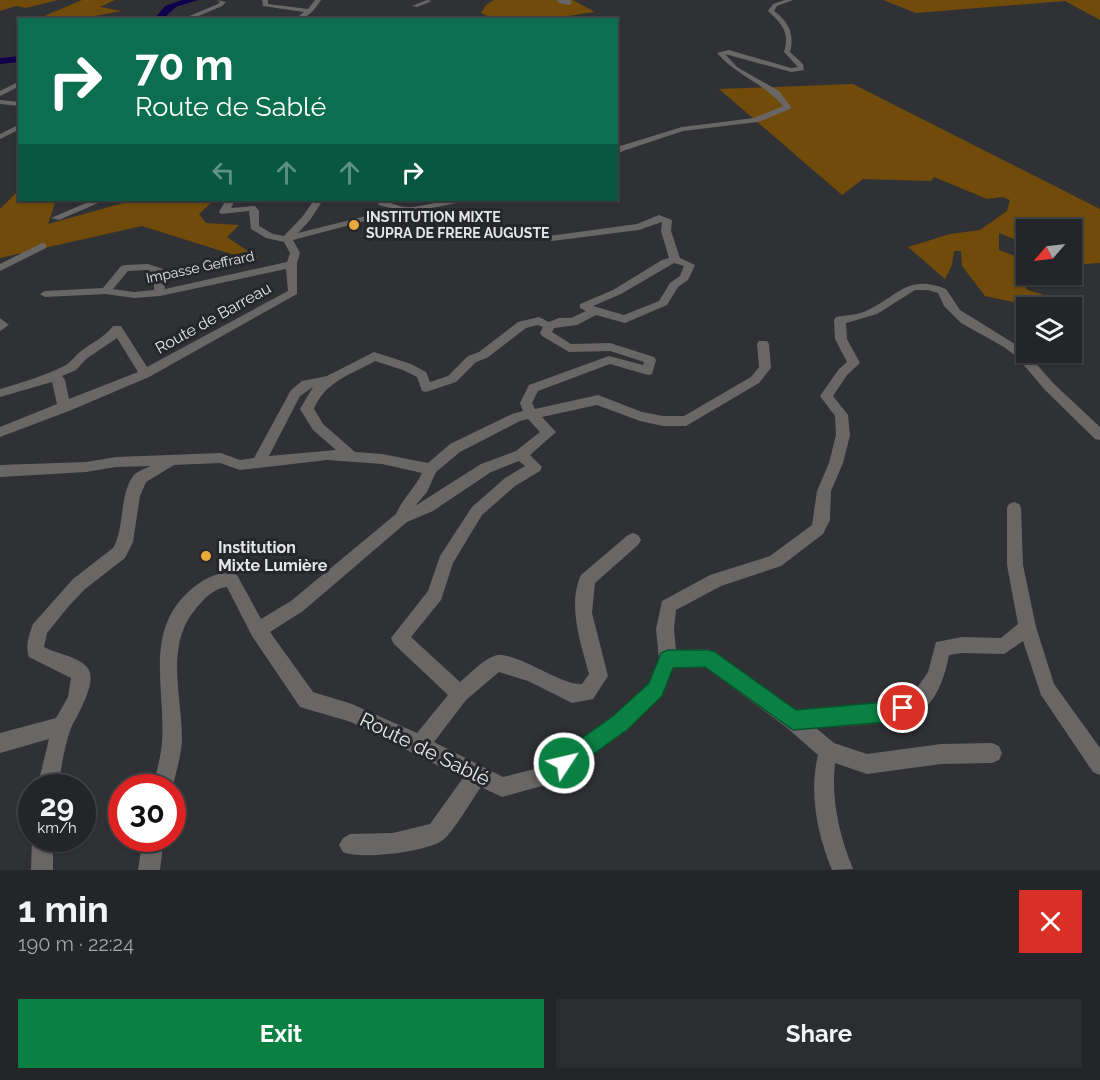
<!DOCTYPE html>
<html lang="en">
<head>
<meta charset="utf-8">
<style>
	body { margin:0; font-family:Raleway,sans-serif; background:#2c2d30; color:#f1f3f6; height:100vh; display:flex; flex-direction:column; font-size:22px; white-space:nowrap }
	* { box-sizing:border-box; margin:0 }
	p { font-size:20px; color:#a3a5a8 }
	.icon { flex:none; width:33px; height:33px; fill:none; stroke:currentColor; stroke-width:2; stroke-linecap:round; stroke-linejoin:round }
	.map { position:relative; height:870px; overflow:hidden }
	.details { display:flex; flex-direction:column; background:#242528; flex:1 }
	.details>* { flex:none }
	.hud { position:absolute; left:18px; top:18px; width:600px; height:183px; border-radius:0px; box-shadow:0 2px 4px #0004,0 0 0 2px #414245; background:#0b6e4f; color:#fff; overflow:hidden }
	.needle { width:39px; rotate:242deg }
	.tools { position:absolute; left:1016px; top:219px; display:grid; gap:12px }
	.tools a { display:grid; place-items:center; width:66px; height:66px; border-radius:0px; background:#242528; box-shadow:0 2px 4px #0004,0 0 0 2px #414245; font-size:30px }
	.speed { position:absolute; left:18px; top:774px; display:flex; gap:12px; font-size:30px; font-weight:700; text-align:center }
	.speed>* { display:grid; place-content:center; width:78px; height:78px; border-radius:50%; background:#242528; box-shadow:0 2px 4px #0004,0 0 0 2px #414245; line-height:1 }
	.speed small { font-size:15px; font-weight:400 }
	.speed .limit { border:9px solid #d22; background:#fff; color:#111 }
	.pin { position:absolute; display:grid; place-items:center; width:51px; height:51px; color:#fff; margin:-26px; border:3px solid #fff; border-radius:50%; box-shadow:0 2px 6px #0007 }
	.me { position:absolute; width:66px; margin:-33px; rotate:55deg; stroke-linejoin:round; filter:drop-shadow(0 0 4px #0008) }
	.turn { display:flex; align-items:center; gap:21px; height:126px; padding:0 18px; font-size:27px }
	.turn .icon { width:78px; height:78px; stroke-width:2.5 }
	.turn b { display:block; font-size:42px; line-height:51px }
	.lanes { display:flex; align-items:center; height:57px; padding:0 18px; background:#0003; justify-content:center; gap:30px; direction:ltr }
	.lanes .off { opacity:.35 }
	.round { display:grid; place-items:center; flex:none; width:63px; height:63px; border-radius:0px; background:#2c2d30 }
	.headline { display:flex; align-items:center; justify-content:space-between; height:102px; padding:0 18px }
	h1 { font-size:36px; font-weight:700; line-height:45px }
	.cta { display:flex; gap:12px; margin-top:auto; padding:12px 18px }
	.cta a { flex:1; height:69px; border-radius:0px; background:#0b8043; color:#fff; font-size:24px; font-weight:700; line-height:69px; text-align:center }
	.cta a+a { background:#2c2d30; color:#f1f3f6 }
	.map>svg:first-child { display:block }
</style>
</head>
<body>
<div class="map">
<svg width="1100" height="870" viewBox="0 0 1100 870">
	<rect width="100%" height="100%" fill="#303135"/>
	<path fill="#704b0a" d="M0,0H58L26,8L16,6L0,11Z
		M82,0H115L100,7L122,11L78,19H37Z
		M494,0H573L595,12C562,16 510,29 481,13L486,5Z
		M883,0H1100V20L1065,1L916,13Z
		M853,84L1100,209V263L1071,265V230H1026V244L999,233V250L1026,260V274L1038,275L1034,282H1020L1028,290L1044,295L1058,307H1036L985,296L962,266L961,251H954L952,265L945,279L908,247L950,234L980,230L1007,211L1010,200L1002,197L987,199L934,177L931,181L863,179L842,195L719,89Z
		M19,190L20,200H56L48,224L134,200H214L199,214L206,223L239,225L227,237L258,258L253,261L142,226L0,258V209Z"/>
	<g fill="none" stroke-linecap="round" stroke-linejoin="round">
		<path fill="#10004c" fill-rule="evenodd" d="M182,0H198L176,7L162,20H153L165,6Z
			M20,56V62L0,64V58Z"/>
		<path fill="#696766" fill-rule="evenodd" d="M217,0L226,2L222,6L189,20H180L218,4L220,2Z
			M262,0H268V4L308,9L315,0H321C315,10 306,20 294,20L304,12L263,6Z
			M427,0L432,1L417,7L412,6Z
			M557,0H570L572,3L569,5L559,3Z
			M785,0H793L777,6L774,11C788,21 795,34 790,52L803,64L804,70L791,72L725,54L737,67L779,91L791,107L790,109L758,122L683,131L623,151L616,155L617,147L682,127L754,118L783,106C765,84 736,75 717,53L729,50L791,68L798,67L784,52C790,32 782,24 768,11L773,4Z
			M20,81V86L0,96V91Z
			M0,100L20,102V106L0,104Z
			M20,124V129L0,139V134Z
			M93,200H105L59,220L51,218Z
			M226,200H235L231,208L255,206L259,211V226L273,234L284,236L303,216L314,200H323L310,220L298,233L394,209L379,205L377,200C386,200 394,205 404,207C421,209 442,198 462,200L457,203L365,221L293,240L300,253L297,263V294L149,377L69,411L0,437V427L57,404L52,382L0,397V389C24,382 44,376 66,365C71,362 75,356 80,352C91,343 104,338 113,326H121L147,367L288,291L286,269L160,296L134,298L106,294L45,297L40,294L45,291L103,288L121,266L125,265L148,264L163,269L165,289L287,262L290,253L284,242L266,238L251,229L249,211L221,214L219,212ZM147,270L154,273V290L134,292L113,289L128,271ZM117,338L138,372L69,399L65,380L62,376L76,370L86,359Z
			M659,215L672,220L671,231L680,258L695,265L688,280L678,287L667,305L625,323L596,315L577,325L554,328L552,332L571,344L610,343L654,357L656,360L652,374L648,375L610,364L538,391L532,403L535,409L598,395L642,412L663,416H684L751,377L759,367L757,344L759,341H767L769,344L771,368L759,383L686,426H663L640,421L597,405L542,417L556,432L530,455L542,467L540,471L515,486L482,515L453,563L441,600L411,637L460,682C470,674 482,660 494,656C514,649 561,686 582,684L589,674C581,644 567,605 581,575L628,535L633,533L638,535L641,540L638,545L595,583L592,613L608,676L593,699L572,703L528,681L499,672L466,700L434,742L503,777L542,767L613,716L649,683L659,659L656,629L662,601L710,575L770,556L812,525L817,491L829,463L836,435L835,416L820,396L839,369L847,362L835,339L834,320L836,317C847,315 858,315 868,310C900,295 907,274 946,289L960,310L1023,349L1054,384L1100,427V440L1095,439L1045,390L1017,357L1004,347L961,323L944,306L938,293L928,290H915L877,314L846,323L847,339L860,363L847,375L833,396L848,415L850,435L843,463L831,491L830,520L823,534L781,566L721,586L676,610L674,629L676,650L708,649L714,652L796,710L888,704L911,697L928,672L936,642L962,637L1001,638L1018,624L1007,565V508L1009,504L1014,502L1019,504L1021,508L1023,565L1036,627L1054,684L1100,748V775L1093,772L1041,695L1023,641L1004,654L962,653L949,655C945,675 939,695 924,709C909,725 839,726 816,728L834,743L867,754L941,744L992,743L999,746L1002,753L999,760L992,763L941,764L867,774L835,763C831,799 839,835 853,869L832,870C817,834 809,793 818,755L786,727L705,667H673L661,695L627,730L553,783L502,797L481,787C473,798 452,834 443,840C428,852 360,860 343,852L339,845L343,838L350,834L393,833L430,824L463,778L351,722L300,707L252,636L227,587C215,588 207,596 200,604C163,642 182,693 182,740C181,756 176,773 172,789V788H153C156,772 161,758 162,742C166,686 141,625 198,584C209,576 223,570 237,575L261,619L291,601L396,514C403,498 415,488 422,473L382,464L327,460L240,470L220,463L174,465L146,482L140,496L133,542L125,558L85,589L68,607L47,633L44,647C57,654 77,656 87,667C99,681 77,715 71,728C64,746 62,768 57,788H37L49,739L0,753V733L56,718L68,697L71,678L29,657C25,647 29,634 33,624L73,579L113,548C125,528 119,493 134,475C138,471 146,468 151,466L116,467L86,472L0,477V465L86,462L116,457L221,453L240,460L254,458L291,390L302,381L327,376L374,352L411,364L426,372L430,382L448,376L468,356L479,352L518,322L539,317L549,322L559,318H571L586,311L580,308V304L613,290L662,260L669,258L661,231L662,222L639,230L552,241L549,240V236L637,224ZM674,263L684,266L680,276L670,283L659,301L624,315L593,306L621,294ZM538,325L543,327L540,333L542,336L569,352L610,351L644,362L643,365L609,356L529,385L520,403L523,411L512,414L450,444L428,463L382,454L355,452L323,424L314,409C324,382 352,374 375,361L403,370L417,377L422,391L426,392L456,382L476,362L487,358L526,328ZM313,387L300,409L313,430L336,450L269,456L300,396ZM528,419L540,432L516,451L481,464L415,506L427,492L436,472L460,452L520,421ZM519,461L525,466L505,478L472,507L440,556L428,591L391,638L394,644L448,695L417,733L352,704L313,692L270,632L303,611L407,522L433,511L491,472Z
			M42,243L46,244V248L0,271V264Z
			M0,318L9,325L0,331Z
			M32,838H53V870H31Z
			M143,838H164L160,870H138Z"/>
	</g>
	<path fill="#0b8043" stroke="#07532c" stroke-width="1.5" d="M668,650H708L715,652L796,710C812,709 902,699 909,702L912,708L909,715L888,722L793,730L705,667L673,668L662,696L627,730L571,770L564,772L557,770L554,763L557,756L613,716L649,683L661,653Z"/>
	<g fill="#eca93b" stroke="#26272b" stroke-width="2">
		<circle cx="354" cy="225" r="6"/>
		<circle cx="206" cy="556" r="6"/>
	</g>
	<g text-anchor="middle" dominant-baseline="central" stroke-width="6" stroke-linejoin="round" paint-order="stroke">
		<g font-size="14" font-weight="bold" fill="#e4e5e7" stroke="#26272b" text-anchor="start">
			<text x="366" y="217">INSTITUTION MIXTE<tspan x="366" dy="16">SUPRA DE FRERE AUGUSTE</tspan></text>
		</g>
		<g font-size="14" fill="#e4e5e7" stroke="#26272b">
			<text transform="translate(200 267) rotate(-12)">Impasse Geffrard</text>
		</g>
		<g font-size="16" fill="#e4e5e7" stroke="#26272b">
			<text transform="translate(213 318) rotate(-29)">Route de Barreau</text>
		</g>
		<g font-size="16" font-weight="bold" fill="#e4e5e7" stroke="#26272b" text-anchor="start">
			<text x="218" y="547">Institution<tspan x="218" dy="18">Mixte Lumière</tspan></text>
		</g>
		<g font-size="20" fill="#e4e5e7" stroke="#26272b">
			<text transform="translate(425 749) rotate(26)">Route de Sablé</text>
		</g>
	</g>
</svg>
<div class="tools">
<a><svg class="needle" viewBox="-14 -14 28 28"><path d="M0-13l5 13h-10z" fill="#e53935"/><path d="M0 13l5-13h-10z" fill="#a3a5a8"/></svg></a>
<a><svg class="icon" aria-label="layers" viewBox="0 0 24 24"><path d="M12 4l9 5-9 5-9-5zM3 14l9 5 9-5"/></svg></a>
</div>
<div class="speed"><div>29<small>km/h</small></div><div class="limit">30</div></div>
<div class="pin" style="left:903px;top:708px;background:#d93025"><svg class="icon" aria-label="arrive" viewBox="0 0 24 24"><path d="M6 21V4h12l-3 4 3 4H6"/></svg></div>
<svg class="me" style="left:564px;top:763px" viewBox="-20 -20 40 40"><circle r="17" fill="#0b8043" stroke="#fff" stroke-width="3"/><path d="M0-11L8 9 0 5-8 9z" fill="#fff"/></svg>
<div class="hud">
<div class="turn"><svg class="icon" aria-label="right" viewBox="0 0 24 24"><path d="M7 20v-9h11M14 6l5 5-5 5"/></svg><div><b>70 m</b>Route de Sablé</div></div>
<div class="lanes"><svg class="icon off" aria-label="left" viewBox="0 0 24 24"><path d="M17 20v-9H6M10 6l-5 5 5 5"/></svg><svg class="icon off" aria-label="ahead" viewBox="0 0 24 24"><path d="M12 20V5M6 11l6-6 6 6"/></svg><svg class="icon off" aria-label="ahead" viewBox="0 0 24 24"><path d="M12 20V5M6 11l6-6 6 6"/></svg><svg class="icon" aria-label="right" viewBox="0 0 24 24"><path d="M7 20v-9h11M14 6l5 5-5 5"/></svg></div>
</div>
</div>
<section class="details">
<div class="headline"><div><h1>1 min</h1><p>190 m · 22:24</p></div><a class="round" style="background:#d93025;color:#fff"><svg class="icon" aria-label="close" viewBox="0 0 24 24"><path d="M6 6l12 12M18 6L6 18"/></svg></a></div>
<div class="cta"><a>Exit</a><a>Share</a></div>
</section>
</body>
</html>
